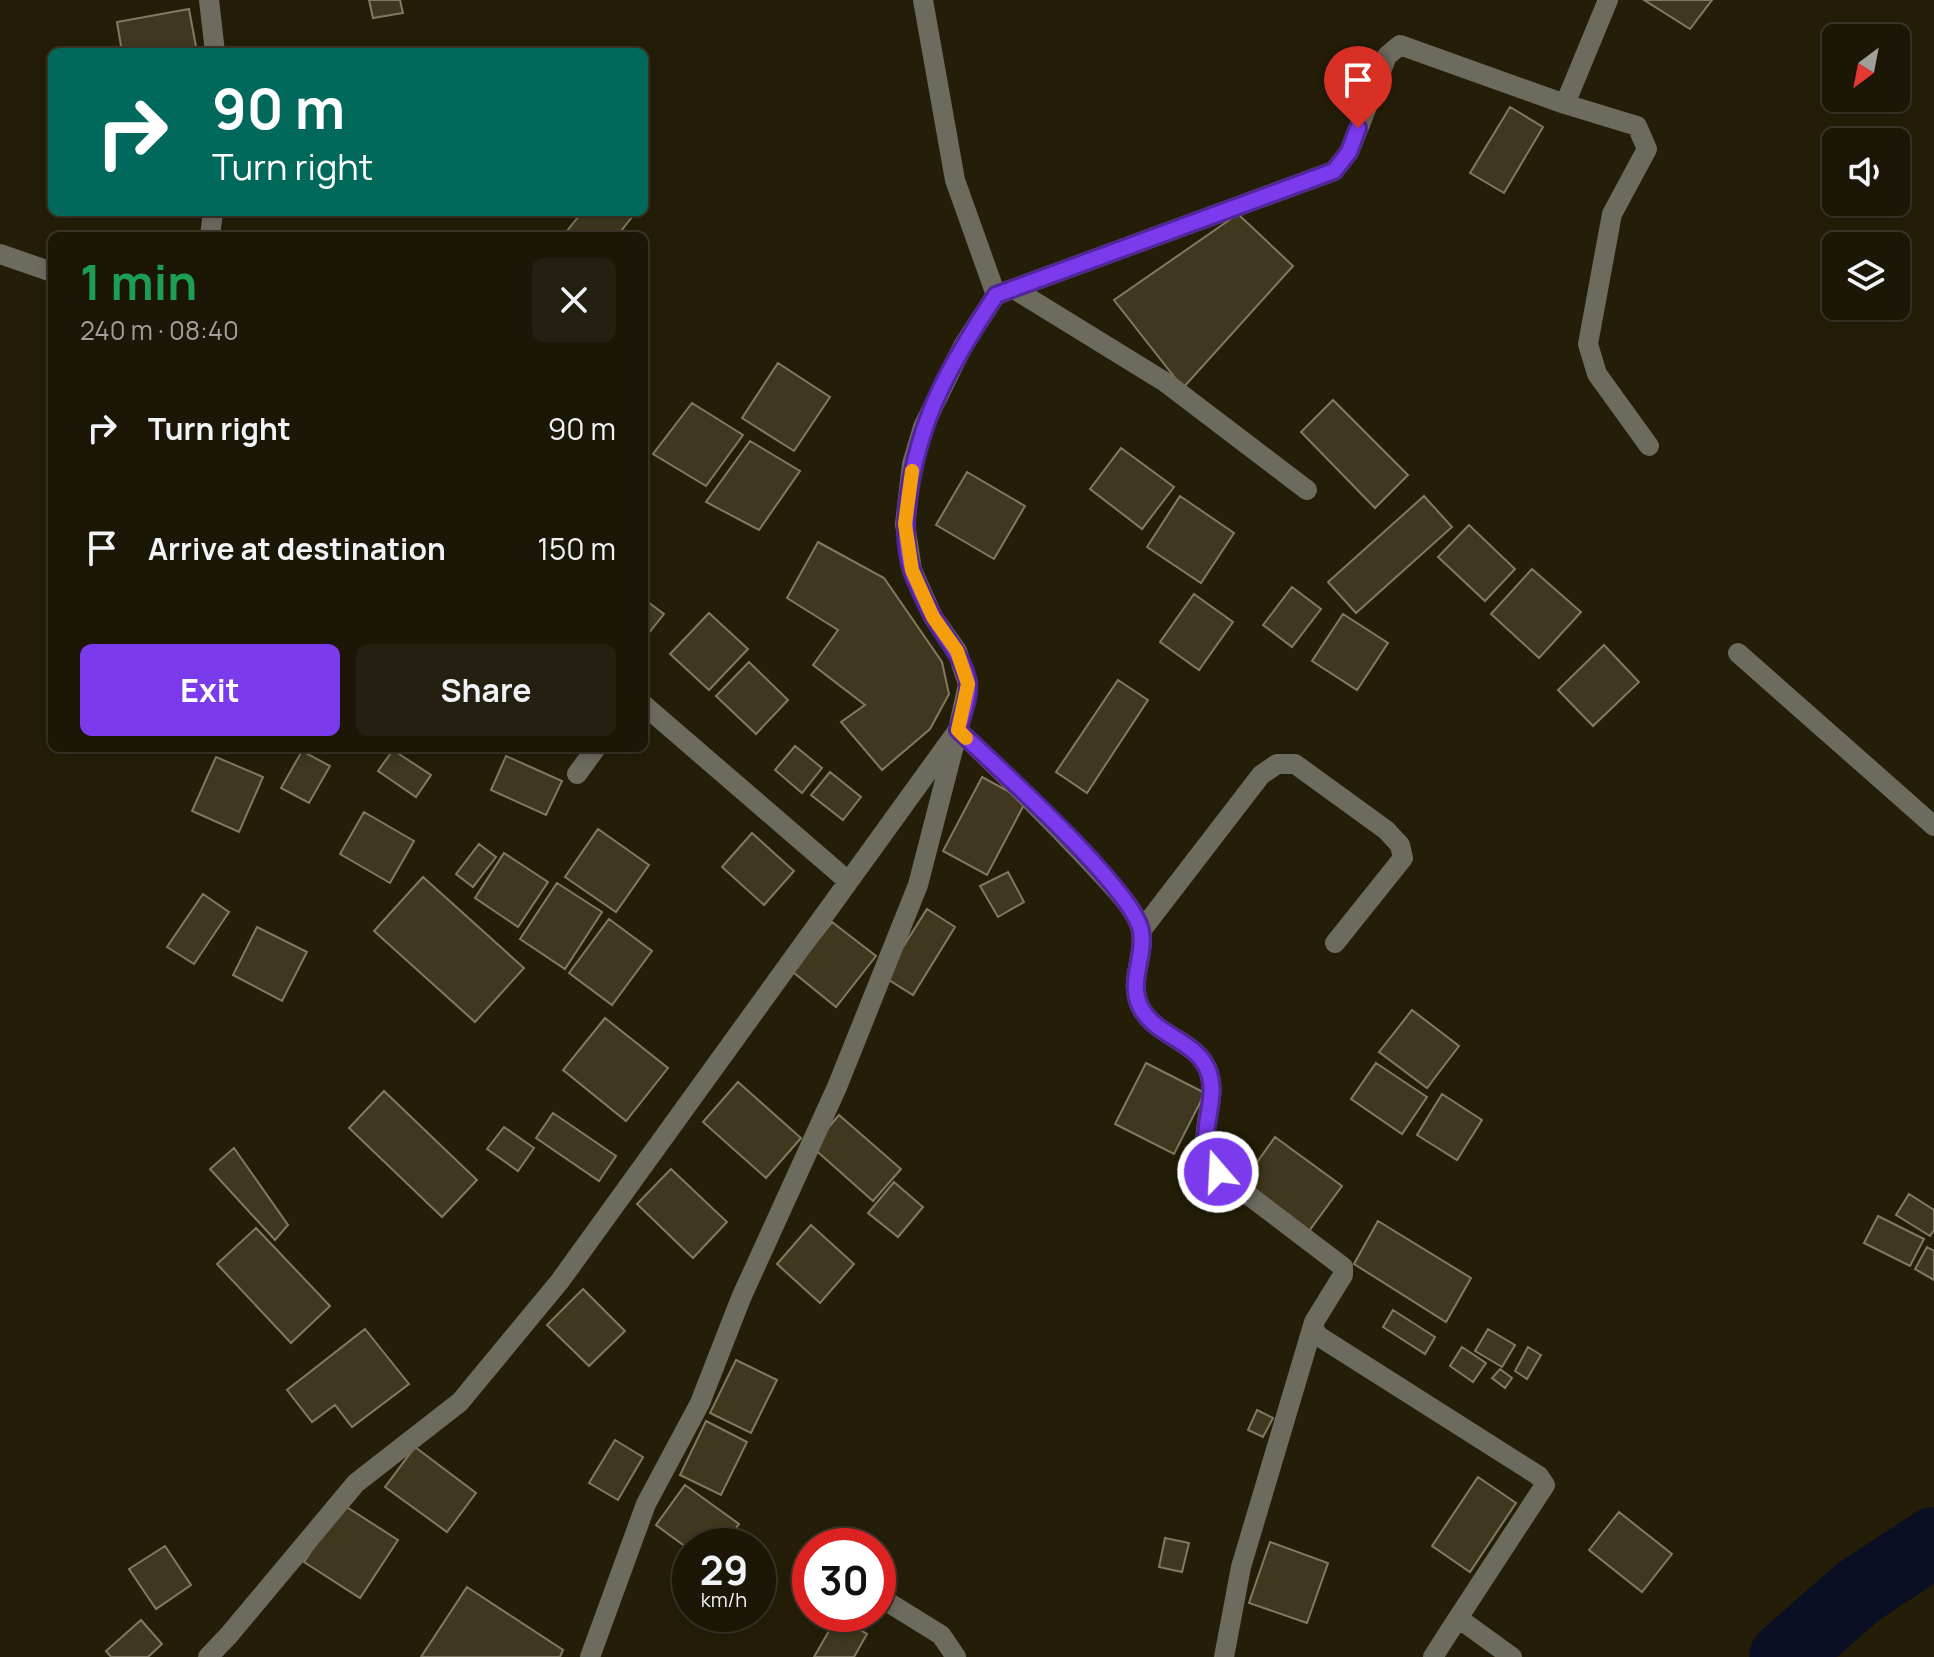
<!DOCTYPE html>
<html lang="en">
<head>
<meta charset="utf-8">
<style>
	body { margin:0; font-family:Manrope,sans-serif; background:#241f10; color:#f1f3f6; height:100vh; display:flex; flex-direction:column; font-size:30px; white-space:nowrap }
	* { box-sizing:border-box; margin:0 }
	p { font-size:26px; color:#a09f9b }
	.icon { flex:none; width:44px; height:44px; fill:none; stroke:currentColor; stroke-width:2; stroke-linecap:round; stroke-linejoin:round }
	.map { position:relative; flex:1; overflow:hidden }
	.side { position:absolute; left:48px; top:232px; width:600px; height:520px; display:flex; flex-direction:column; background:#1b1606; border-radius:12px; box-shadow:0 4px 12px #0003,0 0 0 2px #393528 }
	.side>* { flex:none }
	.hud { position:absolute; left:48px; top:48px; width:600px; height:168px; border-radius:12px; box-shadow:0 4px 12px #0003,0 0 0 2px #393528; background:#00695c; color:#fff; overflow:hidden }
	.needle { width:52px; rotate:212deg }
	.buttons { position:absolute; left:1822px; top:24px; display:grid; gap:16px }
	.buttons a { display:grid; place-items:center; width:88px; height:88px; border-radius:12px; background:#1b1606; box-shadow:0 4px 12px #0003,0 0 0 2px #393528; font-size:40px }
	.speed { position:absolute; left:672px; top:1528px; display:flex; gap:16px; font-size:40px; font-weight:700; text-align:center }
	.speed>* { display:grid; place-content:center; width:104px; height:104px; border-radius:50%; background:#1b1606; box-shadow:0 4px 12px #0003,0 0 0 2px #393528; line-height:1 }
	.speed small { font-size:20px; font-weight:400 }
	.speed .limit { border:12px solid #d22; background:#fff; color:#111 }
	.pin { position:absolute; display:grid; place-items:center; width:68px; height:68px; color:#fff; margin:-82px -34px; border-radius:50% 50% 50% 0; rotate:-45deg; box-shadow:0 0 8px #0007 }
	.pin .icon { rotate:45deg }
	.me { position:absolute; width:88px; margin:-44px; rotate:341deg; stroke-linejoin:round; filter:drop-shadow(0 0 6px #0008) }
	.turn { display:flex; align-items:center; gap:28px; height:168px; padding:0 32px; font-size:36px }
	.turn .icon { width:104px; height:104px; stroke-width:2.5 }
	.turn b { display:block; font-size:56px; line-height:68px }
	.round { display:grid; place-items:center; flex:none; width:84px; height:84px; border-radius:12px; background:#241f10 }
	.headline { display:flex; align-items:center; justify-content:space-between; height:136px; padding:0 32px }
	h1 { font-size:48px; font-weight:700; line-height:60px; color:#1e9e55 }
	.button { display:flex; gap:16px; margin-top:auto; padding:16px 32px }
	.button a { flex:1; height:92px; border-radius:12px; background:#7c3aed; color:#fff; font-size:32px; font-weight:700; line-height:92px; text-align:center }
	.button a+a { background:#241f10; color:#f1f3f6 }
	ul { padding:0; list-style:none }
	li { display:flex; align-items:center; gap:24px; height:120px; padding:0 32px }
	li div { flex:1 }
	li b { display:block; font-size:30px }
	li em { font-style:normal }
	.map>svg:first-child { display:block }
</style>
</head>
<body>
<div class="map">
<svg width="1934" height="1657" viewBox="0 0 1934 1657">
	<rect width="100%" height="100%" fill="#241e08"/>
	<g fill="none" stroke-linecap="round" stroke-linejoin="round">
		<path stroke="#0b0f23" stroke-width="70" d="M1784,1657L1858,1592L1934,1542"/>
	</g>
	<path fill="#3f381f" stroke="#817a61" stroke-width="2" d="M369,0H400L403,13L373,18Z
		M1644,0H1712L1690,29Z
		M189,9L197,52H122L117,22Z
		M1510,107L1543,127L1504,193L1470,173Z
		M582,212H636L617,236H563Z
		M1238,214L1293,266L1183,388L1114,300Z
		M778,363L830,397L794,451L742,418Z
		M1333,400L1408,475L1375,508L1301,432Z
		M692,403L743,435L706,486L653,454Z
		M750,441L800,471L759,530L706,502Z
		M1121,448L1174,487L1142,529L1090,489Z
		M967,472L1025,506L994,559L936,525Z
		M1180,496L1234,533L1201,583L1147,547Z
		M1424,496L1452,527L1356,613L1328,582Z
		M1469,525L1515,569L1485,601L1438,557Z
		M818,542L884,578L942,662L949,694L930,729L882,770L841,722L865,705L813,665L838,630L787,598Z
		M1532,569L1581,612L1539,658L1491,614Z
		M1292,587L1321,609L1292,647L1263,625Z
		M1194,594L1233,622L1199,670L1160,642Z
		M644,599L664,614L644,639Z
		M709,613L748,649L709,690L670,654Z
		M1343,614L1388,643L1357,690L1312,661Z
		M1604,645L1639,682L1593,726L1558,690Z
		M749,662L788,700L756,734L716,696Z
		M1118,680L1148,700L1087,793L1056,772Z
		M795,746L822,768L802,793L775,770Z
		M393,750L431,775L416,797L378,771Z
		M302,751L330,766L309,803L281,788Z
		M506,756L562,781L546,815L491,790Z
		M216,757L263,777L239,832L192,811Z
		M830,772L861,797L843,820L811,795Z
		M982,777L1026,801L987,875L943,851Z
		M364,812L414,841L390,883L340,854Z
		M598,829L649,865L616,912L565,877Z
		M752,833L794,871L764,905L722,867Z
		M479,844L496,857L473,887L456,874Z
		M504,853L548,882L518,927L475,898Z
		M1008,872L1024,902L998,917L980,886Z
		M423,877L524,968L475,1022L374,931Z
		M557,883L602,912L565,969L520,939Z
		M203,894L229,912L194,964L167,947Z
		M927,909L955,927L913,995L884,977Z
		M609,919L652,951L612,1005L569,973Z
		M832,922L876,956L836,1007L793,972Z
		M257,927L307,952L282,1001L233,975Z
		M1412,1010L1459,1046L1427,1088L1379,1052Z
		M605,1018L668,1068L626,1121L563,1070Z
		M1146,1063L1205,1093L1174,1154L1115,1124Z
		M1376,1063L1427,1097L1402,1134L1351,1099Z
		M738,1082L801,1138L766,1178L703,1122Z
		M384,1091L477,1180L442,1217L349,1128Z
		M1442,1094L1482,1120L1457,1160L1417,1135Z
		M553,1113L616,1156L599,1181L536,1138Z
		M839,1115L901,1169L873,1201L812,1147Z
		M504,1127L534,1148L518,1171L487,1149Z
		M1275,1137L1342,1186L1309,1231L1242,1183Z
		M234,1148L288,1225L275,1240L210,1169Z
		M671,1169L727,1222L693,1258L637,1204Z
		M894,1182L923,1207L898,1237L868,1213Z
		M1909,1194L1934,1210V1230L1930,1236L1896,1215Z
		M1878,1216L1924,1239L1910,1266L1864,1243Z
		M1378,1221L1471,1278L1446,1322L1354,1264Z
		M811,1225L854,1264L820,1303L777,1264Z
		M256,1228L330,1306L291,1343L217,1264Z
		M1927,1247L1934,1251V1280L1915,1269Z
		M583,1289L625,1331L589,1366L547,1325Z
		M1393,1310L1435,1337L1425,1354L1383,1327Z
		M365,1329L409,1384L352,1427L335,1405L312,1422L287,1390Z
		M1488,1329L1515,1345L1502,1367L1475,1351Z
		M1462,1347L1486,1363L1473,1382L1450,1366Z
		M1528,1347L1541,1355L1527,1379L1515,1371Z
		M736,1360L777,1380L751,1433L710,1413Z
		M1500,1369L1512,1378L1505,1388L1492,1378Z
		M1257,1410L1273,1418L1263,1437L1248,1430Z
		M706,1421L747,1442L721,1495L680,1475Z
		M615,1440L643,1457L618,1500L589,1483Z
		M415,1447L476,1493L447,1532L385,1487Z
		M1478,1477L1516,1503L1470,1572L1432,1546Z
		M685,1485L739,1524L723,1546H690V1550L656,1525Z
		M342,1504L398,1540L360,1598L304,1562Z
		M1619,1512L1672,1554L1642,1592L1589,1550Z
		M1165,1538L1189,1543L1182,1572L1159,1567Z
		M1270,1542L1328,1563L1307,1623L1249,1603Z
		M165,1546L191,1585L156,1609L129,1569Z
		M467,1587L563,1650L560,1657H421Z
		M837,1617L867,1634L854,1657H814Z
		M141,1620L162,1644L148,1657H111L106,1651Z"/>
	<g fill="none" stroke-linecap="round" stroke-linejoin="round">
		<path stroke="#6d6a5e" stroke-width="20" d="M209,0L215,52
			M1565,104L1637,126L1647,149L1612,214L1588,344L1597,374L1649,446
			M210,236L213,212
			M0,254L52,272
			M1014,289L1165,382L1307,490
			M996,295L1334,171L1349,152L1387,56L1400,45L1565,104L1608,0
			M1738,653L1934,826
			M644,705L848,881
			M577,774L596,748
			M1141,931L1261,775L1277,764H1295L1386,830L1400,845L1403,858L1335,943
			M878,1596L941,1635L956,1657
			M208,1657L229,1635L356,1483L460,1402L560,1281L958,730L968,684L957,651L933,617L912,570L905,524L912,464L923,427L963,346L996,295L955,180L923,0
			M590,1657L646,1504L700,1403L741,1298L837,1087L918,885L958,730C1004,773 1048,817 1091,863C1106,879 1137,909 1141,931C1146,956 1127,982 1141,1008C1156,1036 1194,1040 1207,1068C1223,1103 1188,1138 1218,1172L1343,1267V1275L1314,1322V1330L1320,1337L1539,1476L1545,1485L1458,1618L1512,1657
			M1224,1657L1241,1567L1314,1322
			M1433,1657L1458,1618"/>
	</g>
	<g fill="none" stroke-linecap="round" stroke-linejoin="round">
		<g stroke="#51269a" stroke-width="20">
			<path id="route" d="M1218,1172C1189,1139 1223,1103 1207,1068C1194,1040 1156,1036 1141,1008C1127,983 1146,956 1141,931C1134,890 994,764 958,730C962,716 970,697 968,682C963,657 946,639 934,618C926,605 919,588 913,574C905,551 905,524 908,501C918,419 951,363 996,295L1334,171L1349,152L1358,128"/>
		</g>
		<use href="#route" stroke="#7c3aed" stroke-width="14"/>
		<path stroke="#f59e0b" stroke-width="14" d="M912,471L905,524L912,570L933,617L957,651L968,684L958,730L966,738"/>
	</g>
</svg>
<div class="buttons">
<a><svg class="needle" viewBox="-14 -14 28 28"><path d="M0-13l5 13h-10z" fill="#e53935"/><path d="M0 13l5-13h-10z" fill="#a09f9b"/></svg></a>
<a><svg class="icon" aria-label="sound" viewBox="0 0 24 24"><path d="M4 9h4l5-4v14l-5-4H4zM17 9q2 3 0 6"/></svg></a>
<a><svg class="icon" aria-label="layers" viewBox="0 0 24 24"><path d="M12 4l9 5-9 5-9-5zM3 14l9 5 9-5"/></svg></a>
</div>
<div class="speed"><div>29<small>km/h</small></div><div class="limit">30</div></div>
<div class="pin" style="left:1358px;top:128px;background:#d93025"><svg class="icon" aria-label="arrive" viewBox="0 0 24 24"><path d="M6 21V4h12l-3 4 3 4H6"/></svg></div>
<svg class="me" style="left:1218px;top:1172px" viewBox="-20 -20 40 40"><circle r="17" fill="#7c3aed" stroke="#fff" stroke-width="3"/><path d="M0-11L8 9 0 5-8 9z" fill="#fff"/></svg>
<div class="hud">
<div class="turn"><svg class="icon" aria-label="right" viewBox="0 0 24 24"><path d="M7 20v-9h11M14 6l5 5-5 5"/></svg><div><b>90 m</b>Turn right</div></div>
</div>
<section class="side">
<div class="headline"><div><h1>1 min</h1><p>240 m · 08:40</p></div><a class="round"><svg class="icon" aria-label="close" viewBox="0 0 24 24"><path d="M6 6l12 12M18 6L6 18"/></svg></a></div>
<ul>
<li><svg class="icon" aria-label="right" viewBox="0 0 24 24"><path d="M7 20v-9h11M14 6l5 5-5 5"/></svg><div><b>Turn right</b></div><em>90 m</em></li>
<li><svg class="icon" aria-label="arrive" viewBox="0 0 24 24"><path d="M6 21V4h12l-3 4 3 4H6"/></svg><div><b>Arrive at destination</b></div><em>150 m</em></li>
</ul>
<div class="button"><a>Exit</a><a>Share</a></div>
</section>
</div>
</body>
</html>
